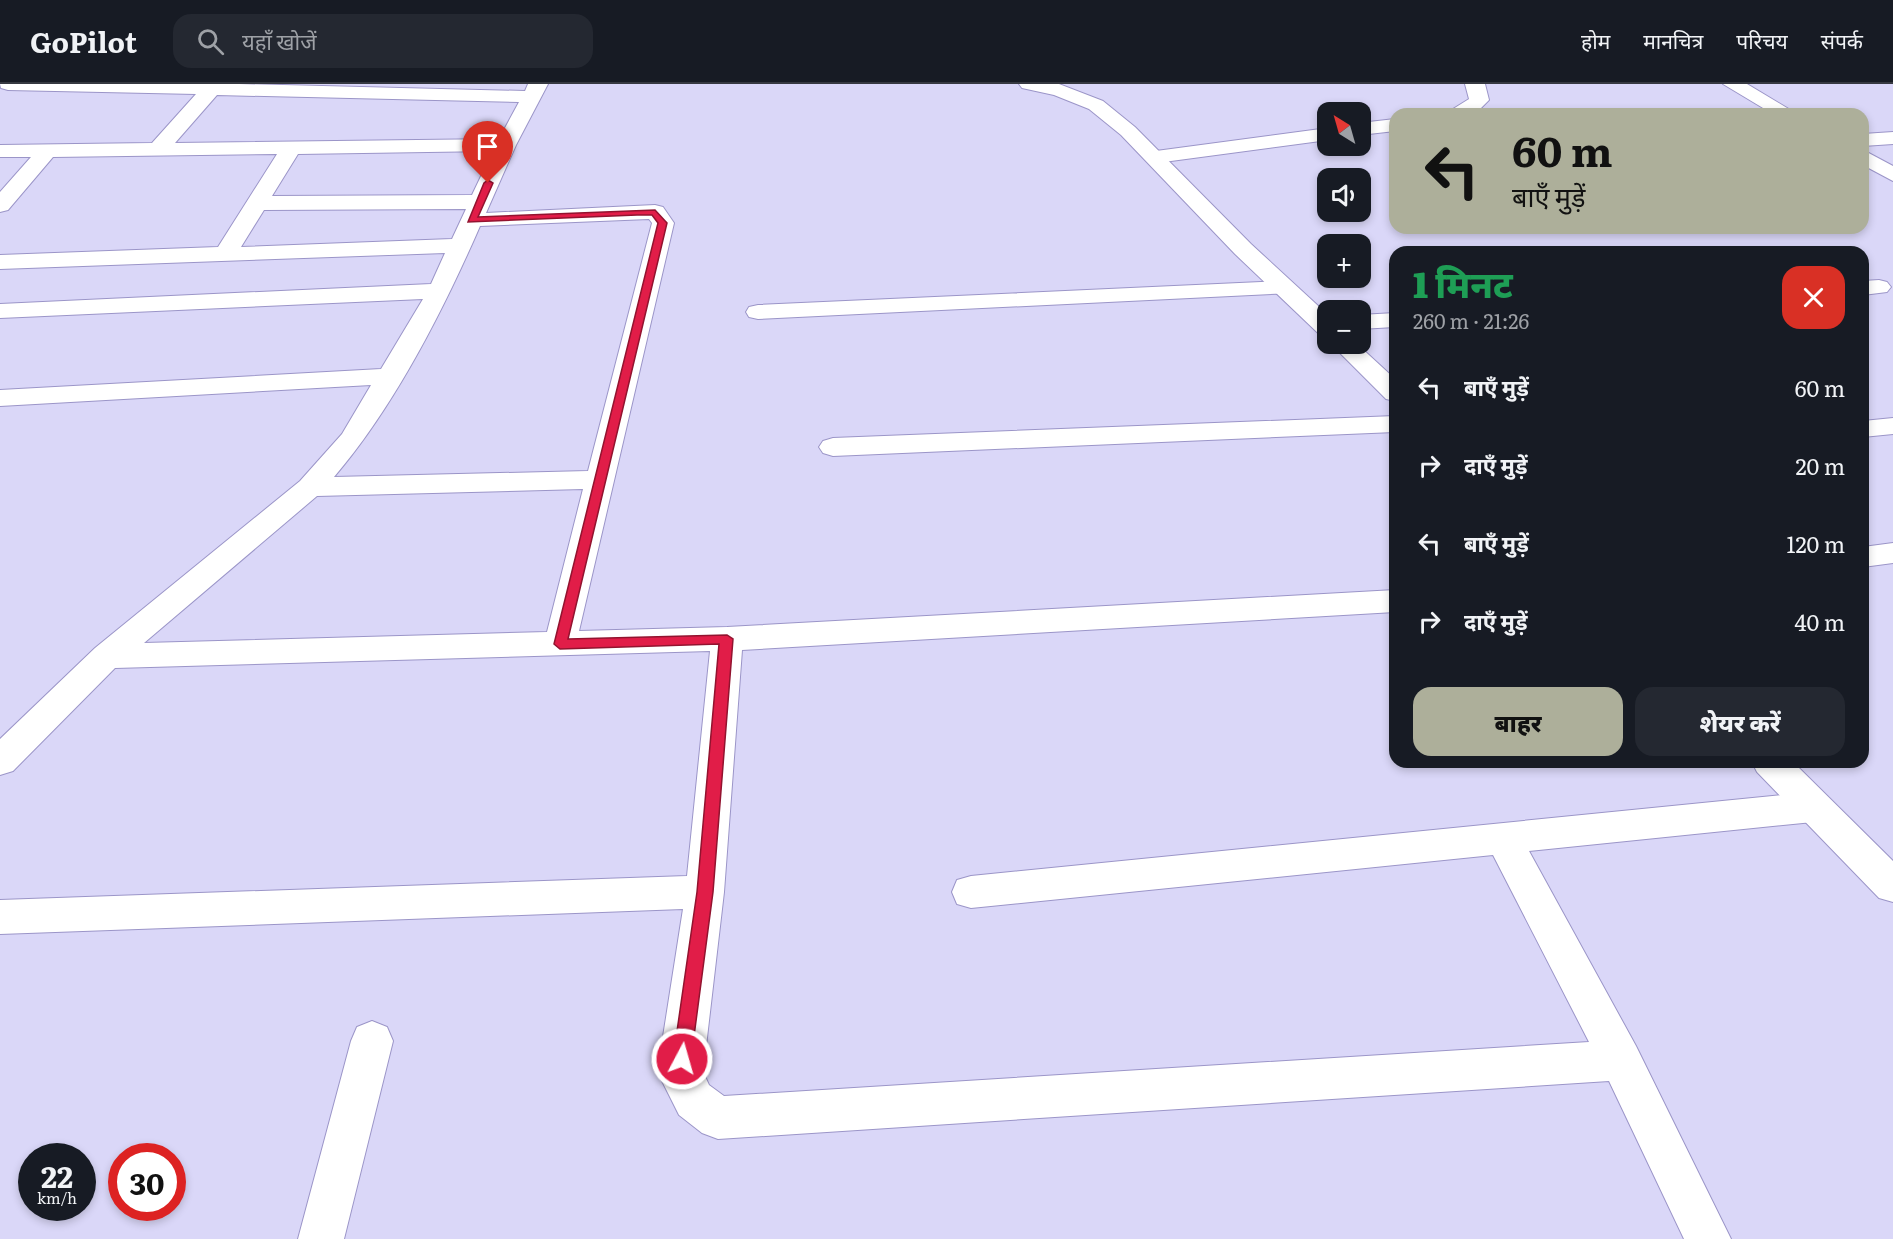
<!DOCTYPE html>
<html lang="hi">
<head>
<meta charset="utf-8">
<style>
	body { margin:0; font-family:Literata,"Noto Sans Devanagari",serif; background:#242831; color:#f1f3f6; height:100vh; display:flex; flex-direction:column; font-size:22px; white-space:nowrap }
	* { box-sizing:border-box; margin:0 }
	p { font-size:20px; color:#9ea1a6 }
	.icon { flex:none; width:33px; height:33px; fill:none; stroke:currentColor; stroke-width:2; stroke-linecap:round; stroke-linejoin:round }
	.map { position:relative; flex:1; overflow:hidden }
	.panel { position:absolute; left:1389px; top:162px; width:480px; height:522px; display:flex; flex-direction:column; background:#171b24; border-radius:18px; box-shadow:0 3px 9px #0003 }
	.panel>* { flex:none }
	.guide { position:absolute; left:1389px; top:24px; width:480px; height:126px; border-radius:18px; box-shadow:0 3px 9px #0003; background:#adaf9a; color:#111; overflow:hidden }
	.needle { width:39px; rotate:323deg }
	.buttons { position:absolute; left:1317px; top:18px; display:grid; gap:12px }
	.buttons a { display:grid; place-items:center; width:54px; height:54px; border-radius:12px; background:#171b24; box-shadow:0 3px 9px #0003; font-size:30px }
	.speed { position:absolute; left:18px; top:1059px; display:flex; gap:12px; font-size:30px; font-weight:700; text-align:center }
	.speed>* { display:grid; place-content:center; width:78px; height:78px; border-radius:50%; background:#171b24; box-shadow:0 3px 9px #0003; line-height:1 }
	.speed small { font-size:15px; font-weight:400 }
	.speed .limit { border:9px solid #d22; background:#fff; color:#111 }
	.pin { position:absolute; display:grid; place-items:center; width:51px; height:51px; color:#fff; margin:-62px -26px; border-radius:50% 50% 50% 0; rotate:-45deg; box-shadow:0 0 6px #0007 }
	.pin .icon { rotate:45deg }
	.me { position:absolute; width:66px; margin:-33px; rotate:6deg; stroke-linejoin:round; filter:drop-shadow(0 0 4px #0008) }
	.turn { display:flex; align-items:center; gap:21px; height:126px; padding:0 24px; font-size:27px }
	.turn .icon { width:78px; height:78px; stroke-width:2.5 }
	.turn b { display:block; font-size:42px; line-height:51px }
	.round { display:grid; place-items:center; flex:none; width:63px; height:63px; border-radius:18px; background:#242831 }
	.overview { display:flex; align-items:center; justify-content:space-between; height:102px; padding:0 24px }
	h1 { font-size:36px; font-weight:800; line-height:45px; color:#1e9e55 }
	.button { display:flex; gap:12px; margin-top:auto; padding:12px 24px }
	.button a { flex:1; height:69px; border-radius:18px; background:#adaf9a; color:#111; font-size:24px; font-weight:800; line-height:69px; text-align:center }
	.button a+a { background:#242831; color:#f1f3f6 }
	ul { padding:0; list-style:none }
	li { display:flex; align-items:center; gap:18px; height:78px; padding:0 24px }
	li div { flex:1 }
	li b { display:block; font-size:22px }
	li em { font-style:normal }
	header { display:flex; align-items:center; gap:36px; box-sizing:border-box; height:84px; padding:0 30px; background:#171b24; border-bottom:2px solid #363941 }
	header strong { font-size:28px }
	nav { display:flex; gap:33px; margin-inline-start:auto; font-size:21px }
	.search { width:420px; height:54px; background:#242831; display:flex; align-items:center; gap:15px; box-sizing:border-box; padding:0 21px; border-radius:18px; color:#9ea1a6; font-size:22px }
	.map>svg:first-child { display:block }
</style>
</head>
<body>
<header>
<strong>GoPilot</strong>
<div class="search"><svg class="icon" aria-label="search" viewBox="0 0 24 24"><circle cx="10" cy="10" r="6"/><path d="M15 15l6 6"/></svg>यहाँ खोजें</div>
<nav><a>होम</a><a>मानचित्र</a><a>परिचय</a><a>संपर्क</a></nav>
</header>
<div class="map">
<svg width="1893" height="1155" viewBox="0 0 1893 1155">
	<rect width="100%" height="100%" fill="#dad7f8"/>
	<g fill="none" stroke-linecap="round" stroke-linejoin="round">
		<g stroke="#9b95c8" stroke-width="2">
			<path id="street" d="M0,0H239L525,7L528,0H548L516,61L486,129L655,121L663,123L674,139L579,547L727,543L1395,506V528L742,566L724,808L703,988L709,1001L724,1012L1589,958L1493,771L971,824L957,820L952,808L957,796L971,792L1813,708L1826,713L1831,723L1826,733L1813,738L1529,767L1636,962L1731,1155H1684L1609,997L718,1055L702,1049L679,1031L659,991L662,959L683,825L0,850V816L687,792L710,567L115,584L13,687L0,691V655L95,564L300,397L342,350L371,301L0,322V306L381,285L423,215L0,234V220L431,200L445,169L0,185V171L218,163L277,70L53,73L8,126L0,128V108L31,73H0V61L152,59L196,10L8,6L1,4ZM217,11L519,18L499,55L175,59ZM493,67L472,111L272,112L298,70ZM466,125L452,155L241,163L264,126ZM649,135L652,139L588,387L334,393C394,323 443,227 480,142ZM583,405L547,548L144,559L317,412Z
				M1465,0H1485L1489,16L1475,30H1445L1469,15Z
				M1395,35V47L1360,51V39Z
				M1328,44V56L1156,79L1149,77L1146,73L1149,69L1156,67Z
				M1893,48V60L1863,62V50Z
				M1879,196L1887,198L1891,203L1887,208L1863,211V197Z
				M1284,197L1292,199L1296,204L1292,209L758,235L749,233L746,228L749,223L758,221Z
				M1395,229V243L1360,245V231Z
				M1395,332V348L833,372L823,369L819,363L823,357L833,354Z
				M1893,334V350L1863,353V337Z
				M1893,459V479L1863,483V463Z
				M372,937L387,943L393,957L344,1155H298L351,957L357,943Z"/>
		</g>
		<g stroke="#9b95c8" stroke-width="2">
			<path id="secondary" d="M1019,0H1059L1103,17L1135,43L1251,160L1328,231V252L1319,250L1235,170L1121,51L1089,25L1054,11L1022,4Z
				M1723,0H1747L1797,30H1773Z
				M1863,66L1893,82V97L1863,81Z
				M1331,260H1357L1395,295V317L1386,315Z
				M1752,678H1793L1893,777V818L1879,814L1757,688Z"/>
		</g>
		<use href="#street" fill="#fff" fill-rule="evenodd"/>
		<use href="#secondary" fill="#fff" fill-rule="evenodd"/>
	</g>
	<path fill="#e11d48" stroke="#92132f" stroke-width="1.5" d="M488,96L493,99L478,133L655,126L667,139L568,555L727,551L733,555L713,808L691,975L688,981L682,983L676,981L673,975L697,808L719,560L560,565L554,560L658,139L652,131H637L468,138L484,99Z"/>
</svg>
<div class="buttons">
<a><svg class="needle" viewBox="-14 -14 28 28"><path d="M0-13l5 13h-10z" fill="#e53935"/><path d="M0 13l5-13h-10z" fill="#9ea1a6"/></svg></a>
<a><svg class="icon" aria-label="sound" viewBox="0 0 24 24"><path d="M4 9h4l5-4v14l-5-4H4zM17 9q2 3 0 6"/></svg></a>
<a>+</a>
<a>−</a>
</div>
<div class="speed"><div>22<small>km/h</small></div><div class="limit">30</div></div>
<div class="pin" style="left:488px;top:99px;background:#d93025"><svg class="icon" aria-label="arrive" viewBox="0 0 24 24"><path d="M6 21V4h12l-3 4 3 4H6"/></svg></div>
<svg class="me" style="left:682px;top:975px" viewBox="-20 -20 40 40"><circle r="17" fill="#e11d48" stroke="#fff" stroke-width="3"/><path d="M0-11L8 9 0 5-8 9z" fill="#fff"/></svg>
<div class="guide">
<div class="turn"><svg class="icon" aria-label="left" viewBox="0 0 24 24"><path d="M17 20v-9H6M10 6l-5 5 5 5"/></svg><div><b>60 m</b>बाएँ मुड़ें</div></div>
</div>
<section class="panel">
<div class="overview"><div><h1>1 मिनट</h1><p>260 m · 21:26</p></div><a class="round" style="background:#d93025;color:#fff"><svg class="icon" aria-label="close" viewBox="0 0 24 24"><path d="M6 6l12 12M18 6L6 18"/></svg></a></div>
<ul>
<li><svg class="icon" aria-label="left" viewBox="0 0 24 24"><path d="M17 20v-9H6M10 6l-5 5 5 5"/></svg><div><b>बाएँ मुड़ें</b></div><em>60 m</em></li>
<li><svg class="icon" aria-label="right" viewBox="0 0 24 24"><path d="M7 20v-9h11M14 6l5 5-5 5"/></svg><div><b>दाएँ मुड़ें</b></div><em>20 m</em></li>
<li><svg class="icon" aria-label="left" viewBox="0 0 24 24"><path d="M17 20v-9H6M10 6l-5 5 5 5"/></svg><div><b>बाएँ मुड़ें</b></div><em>120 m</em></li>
<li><svg class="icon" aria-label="right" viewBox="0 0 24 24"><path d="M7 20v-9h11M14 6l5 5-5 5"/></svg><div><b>दाएँ मुड़ें</b></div><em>40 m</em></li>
</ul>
<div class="button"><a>बाहर</a><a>शेयर करें</a></div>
</section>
</div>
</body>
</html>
